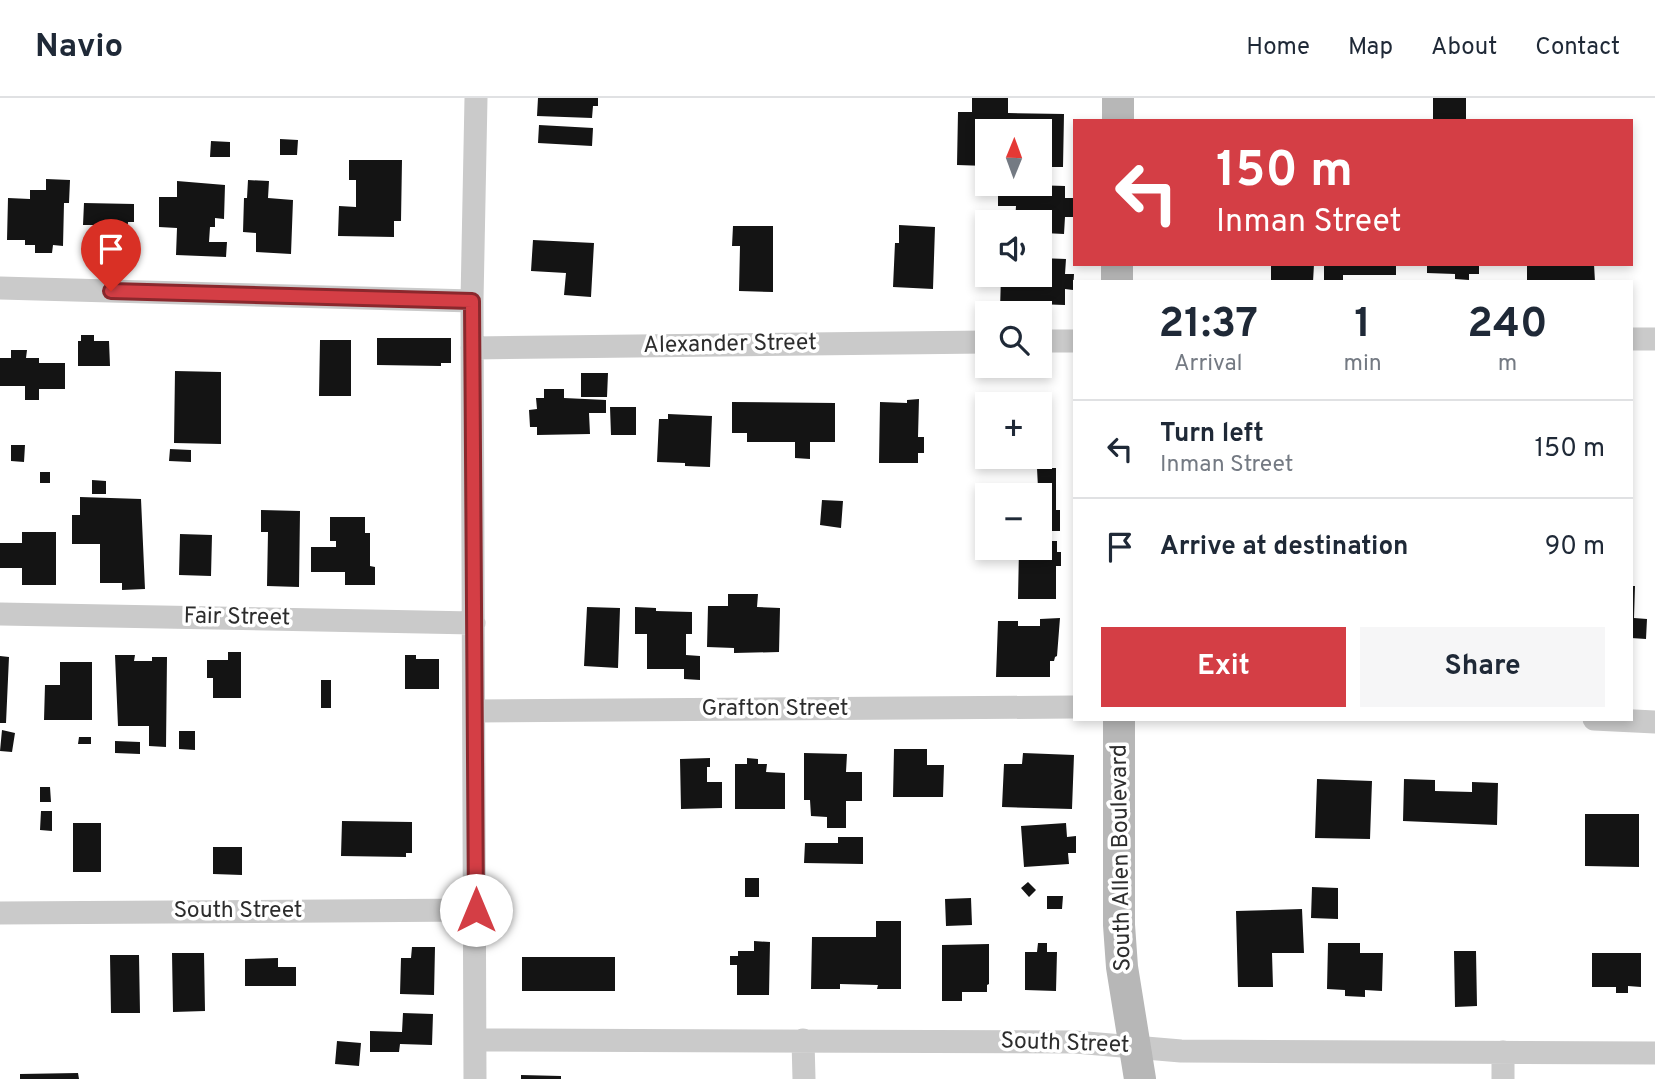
<!DOCTYPE html>
<html lang="en">
<head>
<meta charset="utf-8">
<style>
	body { margin:0; font-family:Overpass,sans-serif; background:#f6f6f7; color:#1f2937; height:100vh; display:flex; flex-direction:column; font-size:26px; white-space:nowrap }
	* { box-sizing:border-box; margin:0 }
	p { font-size:23px; color:#747a83 }
	.icon { flex:none; width:38px; height:38px; fill:none; stroke:currentColor; stroke-width:2; stroke-linecap:round; stroke-linejoin:round }
	.map { position:relative; flex:1; overflow:hidden }
	.drawer { position:absolute; left:1073px; top:182px; width:560px; height:441px; display:flex; flex-direction:column; background:#fff; border-radius:0px; box-shadow:0 4px 10px #0003 }
	.drawer>* { flex:none }
	.guide { position:absolute; left:1073px; top:21px; width:560px; height:147px; border-radius:0px; box-shadow:0 4px 10px #0003; background:#d43e45; color:#fff; overflow:hidden }
	.needle { width:46px; rotate:1deg }
	.fabs { position:absolute; left:975px; top:21px; display:grid; gap:14px }
	.fabs a { display:grid; place-items:center; width:77px; height:77px; border-radius:0px; background:#fff; box-shadow:0 4px 10px #0003; font-size:35px }
	.pin { position:absolute; display:grid; place-items:center; width:60px; height:60px; color:#fff; margin:-72px -30px; border-radius:50% 50% 50% 0; rotate:-45deg; box-shadow:0 0 7px #0007 }
	.pin .icon { rotate:45deg }
	.me { position:absolute; width:77px; margin:-38px; rotate:0deg; stroke-linejoin:round; filter:drop-shadow(0 0 5px #0008) }
	.turn { display:flex; align-items:center; gap:24px; height:147px; padding:0 28px; font-size:32px }
	.turn .icon { width:91px; height:91px; stroke-width:2.5 }
	.turn b { display:block; font-size:49px; line-height:60px }
	.eta { display:flex; justify-content:space-evenly; align-items:center; height:119px; text-align:center }
	.eta b { font-size:42px; font-weight:700; line-height:49px }
	.button { display:flex; gap:14px; margin-top:auto; padding:14px 28px }
	.button a { flex:1; height:80px; border-radius:0px; background:#d43e45; color:#fff; font-size:28px; font-weight:700; line-height:80px; text-align:center }
	.button a+a { background:#f6f6f7; color:#1f2937 }
	ul { padding:0; list-style:none }
	li { display:flex; align-items:center; gap:21px; height:98px; padding:0 28px; border-top:2px solid #e0e1e3 }
	li div { flex:1 }
	li b { display:block; font-size:26px }
	li em { font-style:normal }
	header { display:flex; align-items:center; gap:42px; box-sizing:border-box; height:98px; padding:0 35px; background:#fff; border-bottom:2px solid #e0e1e3 }
	header strong { font-size:33px }
	nav { display:flex; gap:38px; margin-inline-start:auto; font-size:24px }
	.map>svg:first-child { display:block }
</style>
</head>
<body>
<header>
<strong>Navio</strong>
<nav><a>Home</a><a>Map</a><a>About</a><a>Contact</a></nav>
</header>
<div class="map">
<svg width="1655" height="981" viewBox="0 0 1655 981">
	<rect width="100%" height="100%" fill="#fff"/>
	<path fill="#141414" d="M538,0H598V8H593L592,20L537,18Z
		M972,0H1008V15L1064,16L1063,69H1040V33H987V68L957,67L958,14H972Z
		M1433,0H1466V23H1433Z
		M539,27L593,30L592,48L538,45Z
		M280,41L298,42L297,57H280Z
		M211,43L230,44V59H210Z
		M349,62H402L401,123H394V139L338,138L339,108L356,109V82H349Z
		M46,81L70,82L69,105H64L63,148L53,147L52,155H35V147H25V142H7L8,100L30,101V92H46Z
		M248,82L269,83L268,100L293,102L291,156L256,154V135L243,134L244,100H247Z
		M177,83L225,87L224,121L215,120V129H210L209,144H227L226,159L176,157L177,130L159,129V99H177Z
		M998,86L1065,88V100H1074L1073,119H1065L1064,136L1044,135V125L1015,124L1016,108H998Z
		M84,105L134,106V124H128L127,143L100,142L101,127H83Z
		M899,127L935,129L933,191L893,189L895,145H899Z
		M733,128H773V194L739,193L740,148H732Z
		M533,142L594,145L591,199L564,197L566,175L531,173Z
		M1040,160L1066,161L1065,176H1074L1073,192L1065,191V207L1035,206V214L1000,212L1001,177H1040Z
		M1271,166H1314L1313,184H1271Z
		M1324,166H1396V177H1343V184H1324Z
		M1427,166H1479V176H1469V182L1455,181V176L1427,175Z
		M1527,166H1594L1595,184H1527Z
		M81,237H94V243H109L110,268H78V243H81Z
		M377,240H451V265H441V268L377,267Z
		M320,242H351V298H319Z
		M11,252H27L26,260H39V265H65V291H39V302H25V288H0V260H11Z
		M175,273L221,274V346L174,345Z
		M581,275H608L607,299H581Z
		M544,291H564V300L606,302V315H589L590,336L537,337V329H530L529,312L537,311L536,300H544Z
		M919,301L918,339H924V355H918V365H879L880,304L907,305V302Z
		M732,304L835,305V344H810V361L795,360V344H747V335H732Z
		M610,309H636V337H611Z
		M668,316L712,318L710,369L685,368V365L657,364L659,321H668Z
		M11,347H25L24,364L11,363Z
		M170,351L191,352V364L169,363Z
		M1037,370H1056V412H1060V433H1040V397H999V391L1038,390Z
		M40,374H50V385H40Z
		M92,382L106,383V396H92Z
		M80,399L141,401L145,491L122,492V485H100V446H72V417H80Z
		M822,402L843,403L841,430L820,427Z
		M261,412L300,413L299,489L267,488L268,434H261Z
		M330,419H365V435H370V468L375,469V487H345V474H311V449H336V443H330Z
		M22,434H56V487H22V470H0V445H22Z
		M180,436L212,437L211,478L179,477Z
		M1040,443H1057V454H1061V468H1056V501H1018L1019,450H1040Z
		M1631,488H1635L1634,520L1647,521L1646,541L1631,540Z
		M728,496H758L757,509L780,510L779,554L734,555V550L707,549L708,508H728Z
		M587,509L620,510L618,570L584,568Z
		M635,509L656,510V513L692,514V536H686V557L700,558V582L684,581V571H647V536H635Z
		M1060,520L1057,558L1055,559L1054,563H1050V579H996L998,523H1018V528H1040V521Z
		M228,554H241V600H213V580H207V562H228Z
		M115,557H135L134,563H152V559H167L166,649L149,648V628H118Z
		M405,557H416V561H439V591H405Z
		M0,558L9,559L6,625H0Z
		M60,564H92V622H44L45,587H60Z
		M321,582H331V610H321Z
		M2,632L15,635L12,654L0,653Z
		M179,633H195V652L179,651Z
		M79,639H91V646H78Z
		M115,643L140,644V656L115,655Z
		M894,651H927V667H944L943,699H893Z
		M804,655L847,656L846,674H862V703H846V730H827V719L811,718L810,702H804Z
		M1023,655L1074,657L1072,711L1002,709L1004,666H1022Z
		M710,660V669H707V684H722V710L681,711L680,661Z
		M747,660L758,661V666H767L766,674L785,675V711H735V666H747Z
		M1317,681L1372,683L1370,741L1315,740Z
		M1404,681L1435,682V693L1472,694V684L1498,685L1497,727L1403,723Z
		M40,689H50L51,704H40Z
		M41,713H52V733L40,732Z
		M1585,716H1639V769L1585,768Z
		M342,723L412,724V755H406V759L341,758Z
		M73,725H101V774H73Z
		M1066,725L1067,739L1076,738V755H1068L1069,766L1024,769L1021,728Z
		M838,739H863V766L804,765L805,745H838Z
		M213,749H242V777L213,776Z
		M745,780H759V799H745Z
		M1028,784L1036,792L1029,799L1021,790Z
		M1312,789L1338,790V821L1311,820Z
		M1047,798H1063L1062,811H1047Z
		M971,800L972,827L946,828L945,801Z
		M1302,811L1304,855H1272L1273,889H1238L1236,813Z
		M876,823H901V891H877L878,887L840,886V891H811L812,839H876Z
		M754,843L770,844L769,897H737V867H730V858H738V853H754Z
		M1038,845H1047V854H1057L1056,893L1025,892V854H1037Z
		M1328,845H1360V855H1383L1382,893L1365,892V899L1345,898V892L1327,891Z
		M989,846V886L987,887V894H962V903H942V847Z
		M412,849H435L434,897L400,896L401,860H411Z
		M1454,853H1476L1477,908L1455,909Z
		M172,855H204L205,913L173,914Z
		M1592,855H1641V889L1628,888V895H1616V889H1592Z
		M110,857H139L140,915H111Z
		M522,859H615V893H522Z
		M278,860V869H296V888H245V861Z
		M403,915L433,916L432,947L400,946L399,954H370V933L402,934Z
		M337,943L361,945L359,968L335,966Z
		M78,975L79,981H20V976Z
		M521,977L561,978V981H521Z"/>
	<g fill="none" stroke-linecap="round" stroke-linejoin="round">
		<path stroke="#cacaca" stroke-width="23" d="M0,190L472,203
			M1631,241H1655
			M1040,243H1074
			M472,250L987,244
			M0,516L474,525
			M475,613L1074,609
			M1594,621L1655,624
			M0,815L476,812
			M476,942L1075,944L1181,953L1655,955
			M803,942L804,981
			M1503,954V981
			M475,981L472,203L476,0"/>
		<path stroke="#b7b7b7" stroke-width="32" d="M1118,23V0
			M1117,184V166
			M1119,621V827L1122,869L1140,981"/>
	</g>
	<g fill="none" stroke-linecap="round" stroke-linejoin="round">
		<g stroke="#8a282d" stroke-width="18">
			<path id="route" d="M111,193L472,203L476,812"/>
		</g>
		<use href="#route" stroke="#d43e45" stroke-width="12"/>
	</g>
	<g text-anchor="middle" dominant-baseline="central" stroke-width="7" stroke-linejoin="round" paint-order="stroke">
		<g font-size="23" fill="#2d2d2d" stroke="#fff">
			<text transform="translate(730 247) rotate(-1)">Alexander Street</text>
			<text transform="translate(237 520) rotate(1)">Fair Street</text>
			<text x="775" y="611">Grafton Street</text>
			<text transform="translate(1122 760) rotate(-91)">South Allen Boulevard</text>
			<text x="238" y="813">South Street</text>
			<text transform="translate(1065 946) rotate(2)">South Street</text>
		</g>
	</g>
</svg>
<div class="fabs">
<a><svg class="needle" viewBox="-14 -14 28 28"><path d="M0-13l5 13h-10z" fill="#e53935"/><path d="M0 13l5-13h-10z" fill="#747a83"/></svg></a>
<a><svg class="icon" aria-label="sound" viewBox="0 0 24 24"><path d="M4 9h4l5-4v14l-5-4H4zM17 9q2 3 0 6"/></svg></a>
<a><svg class="icon" aria-label="search" viewBox="0 0 24 24"><circle cx="10" cy="10" r="6"/><path d="M15 15l6 6"/></svg></a>
<a>+</a>
<a>−</a>
</div>
<div class="pin" style="left:111px;top:193px;background:#d93025"><svg class="icon" aria-label="arrive" viewBox="0 0 24 24"><path d="M6 21V4h12l-3 4 3 4H6"/></svg></div>
<svg class="me" style="left:476px;top:812px" viewBox="-20 -20 40 40"><circle r="19" fill="#fff"/><path d="M0-13L10 11 0 6-10 11z" fill="#d43e45"/></svg>
<div class="guide">
<div class="turn"><svg class="icon" aria-label="left" viewBox="0 0 24 24"><path d="M17 20v-9H6M10 6l-5 5 5 5"/></svg><div><b>150 m</b>Inman Street</div></div>
</div>
<section class="drawer">
<div class="eta">
<div><b>21:37</b><p>Arrival</p></div>
<div><b>1</b><p>min</p></div>
<div><b>240</b><p>m</p></div>
</div>
<ul>
<li><svg class="icon" aria-label="left" viewBox="0 0 24 24"><path d="M17 20v-9H6M10 6l-5 5 5 5"/></svg><div><b>Turn left</b><p>Inman Street</p></div><em>150 m</em></li>
<li><svg class="icon" aria-label="arrive" viewBox="0 0 24 24"><path d="M6 21V4h12l-3 4 3 4H6"/></svg><div><b>Arrive at destination</b></div><em>90 m</em></li>
</ul>
<div class="button"><a>Exit</a><a>Share</a></div>
</section>
</div>
</body>
</html>
